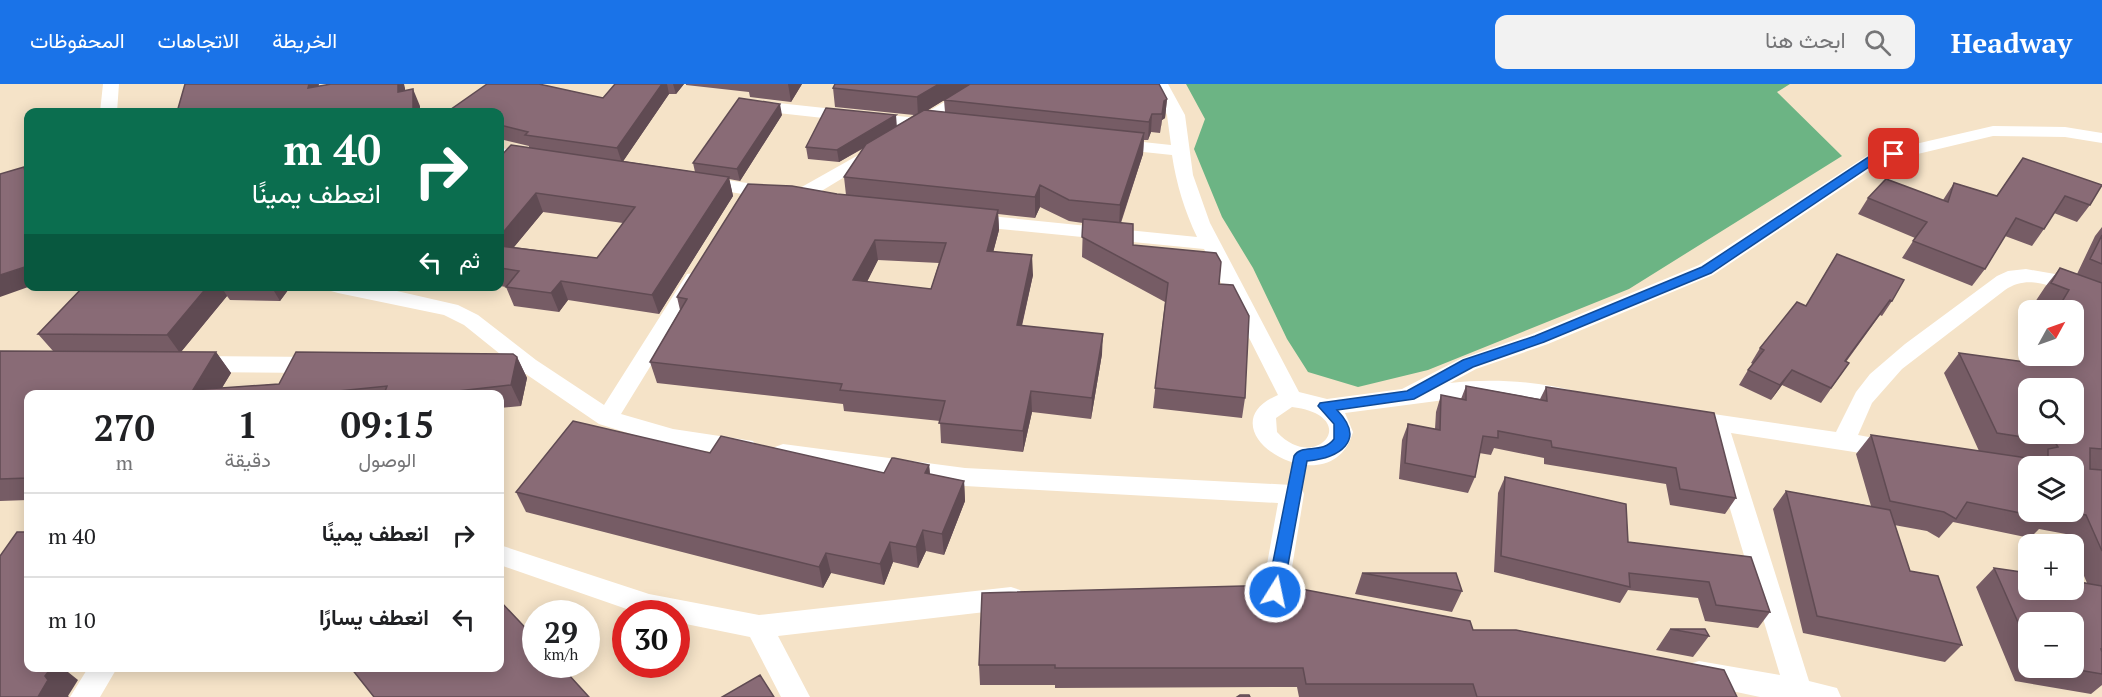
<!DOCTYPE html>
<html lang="ar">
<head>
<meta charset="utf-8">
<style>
	body { margin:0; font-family:"PT Serif",Vazirmatn,serif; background:#f2f2f2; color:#202124; direction:rtl; height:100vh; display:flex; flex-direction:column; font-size:22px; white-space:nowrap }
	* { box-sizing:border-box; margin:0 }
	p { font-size:20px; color:#757577 }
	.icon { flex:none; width:33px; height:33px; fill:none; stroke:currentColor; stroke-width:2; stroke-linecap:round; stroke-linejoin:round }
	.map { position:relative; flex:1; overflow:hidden; direction:ltr }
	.side { position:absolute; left:24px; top:306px; width:480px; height:282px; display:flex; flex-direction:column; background:#fff; border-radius:12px; box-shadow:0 3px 15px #0003; direction:rtl }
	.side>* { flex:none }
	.banner { position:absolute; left:24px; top:24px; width:480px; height:183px; border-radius:12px; box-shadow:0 3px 15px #0003; direction:rtl; background:#0b6e4f; color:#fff; overflow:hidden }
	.needle { width:39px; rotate:50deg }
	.fabs { position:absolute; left:2018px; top:216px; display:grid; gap:12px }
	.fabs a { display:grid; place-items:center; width:66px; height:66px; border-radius:12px; background:#fff; box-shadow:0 3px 15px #0003; font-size:30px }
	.speed { position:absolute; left:522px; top:516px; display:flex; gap:12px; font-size:30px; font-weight:700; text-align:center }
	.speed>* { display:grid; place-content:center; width:78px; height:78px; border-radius:50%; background:#fff; box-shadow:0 3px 15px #0003; line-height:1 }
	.speed small { font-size:15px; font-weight:400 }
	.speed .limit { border:9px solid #d22; background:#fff; color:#111 }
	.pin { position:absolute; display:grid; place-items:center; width:51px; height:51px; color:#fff; margin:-26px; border-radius:12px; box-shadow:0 3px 9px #0006 }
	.me { position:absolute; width:66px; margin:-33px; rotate:10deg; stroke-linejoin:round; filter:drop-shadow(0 0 4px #0008) }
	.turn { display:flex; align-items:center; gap:21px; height:126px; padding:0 24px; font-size:27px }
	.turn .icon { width:78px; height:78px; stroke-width:2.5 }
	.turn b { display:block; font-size:42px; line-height:51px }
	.then { display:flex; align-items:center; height:57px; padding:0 24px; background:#0003; gap:12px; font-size:22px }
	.eta { display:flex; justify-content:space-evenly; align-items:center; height:102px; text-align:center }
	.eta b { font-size:36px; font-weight:700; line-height:42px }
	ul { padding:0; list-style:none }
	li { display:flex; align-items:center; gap:18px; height:84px; padding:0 24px; border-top:2px solid #e0e0e0 }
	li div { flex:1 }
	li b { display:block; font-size:22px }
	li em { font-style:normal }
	header { display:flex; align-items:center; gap:36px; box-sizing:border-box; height:84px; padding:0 30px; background:#1a73e8; color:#fff }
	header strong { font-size:28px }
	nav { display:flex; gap:33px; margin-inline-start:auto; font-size:21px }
	.search { width:420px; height:54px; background:#f2f2f2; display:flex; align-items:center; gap:15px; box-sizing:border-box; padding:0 21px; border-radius:12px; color:#757577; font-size:22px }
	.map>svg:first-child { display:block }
</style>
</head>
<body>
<header>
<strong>Headway</strong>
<div class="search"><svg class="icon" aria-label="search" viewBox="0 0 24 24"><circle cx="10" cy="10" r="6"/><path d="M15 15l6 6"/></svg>ابحث هنا</div>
<nav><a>الخريطة</a><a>الاتجاهات</a><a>المحفوظات</a></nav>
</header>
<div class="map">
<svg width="2102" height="613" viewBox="0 0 2102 613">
	<rect width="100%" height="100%" fill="#f5e3c8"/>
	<path fill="#6cb484" d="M1186,0H1790L1777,8L1842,72L1629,205L1428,286L1358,303L1308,288L1287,255L1253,184L1222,133L1194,65L1205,35Z"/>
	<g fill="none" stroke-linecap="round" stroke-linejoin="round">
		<path fill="#fff" fill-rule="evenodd" d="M103,0H119L117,28H100Z
			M975,0H995L937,37L942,41L939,45C930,47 916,49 908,47L905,43L751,26L743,21L751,16L917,34Z
			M1152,0H1168L1185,31L1193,91L1210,139L1299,308L1327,315L1402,305L1460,275L1532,250L1699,181L1868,71L1993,42L2065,43L2102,49V59L2065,53L1993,52L1880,79L1713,191L1548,260L1476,285L1450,299C1492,294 1540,297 1581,309L1584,315L1581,321L1573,323L1531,316L1475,312L1345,329L1353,348C1331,427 1198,345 1278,311L1204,165L970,142L963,140L960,136L963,132L970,130L1197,153C1185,128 1176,99 1172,71L1115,65L1109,64L1106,60L1109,56L1115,55L1171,61L1167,31ZM1292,323C1364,332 1316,391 1277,348L1276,334Z
			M878,60L884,61L887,65L884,69L805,117H791L789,113L791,109Z
			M500,64L540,70L543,74L540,78L534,79L500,74Z
			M700,92L774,103L781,105L783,109L781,113L774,115L693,102L691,98L693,94Z
			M2026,185L2055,190L2102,209V224C2070,215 2037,184 2005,206L1902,285L1872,319L1858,351L1901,359L1905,365L1901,371L1893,374L1731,349L1809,597L1837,604L1841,613H1760L1689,598L1685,589L1689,580L1699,577L1780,591L1706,345L1678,340L1674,334L1678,328L1686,326L1836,348L1856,308L1870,290L1905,260L1997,192L2008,187Z
			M694,189L701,190L704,195L621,330L673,345L753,357L757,363L753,369L745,372L673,363L599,340L520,286L464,241L444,231L338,209L331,207L328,202H375L458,221L478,231L536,276L604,321L687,190Z
			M193,272L319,273L327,276L330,281L327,286L319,289L193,288L185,285L182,280L185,275Z
			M783,360L965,384L1292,401L1301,403L1304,410L1288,508L1284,516L1275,519L1266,516L1262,508L1278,419L965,402L775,375L771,369L775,363Z
			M500,461L649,510L759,531L1011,503L1020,506L1024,514L1020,522L1011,525L778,552L810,613H781L750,553L676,538V530H641L500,481Z
			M88,584H117L100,613H70Z"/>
	</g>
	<path fill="#765c65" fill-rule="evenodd" d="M615,0H684L676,10H669L623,77L695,88L693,79L782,31L740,97L729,95L733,112L659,230L568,216L559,228L514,222L506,203L500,202V73L529,63V62L500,55V28L603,14ZM543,128L623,139L597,174L514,163Z
		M686,0H802L791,18L750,13L749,8L686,1Z
		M833,4L1167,15L1165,34L1162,36L1160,49L1151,48L1148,56H1144L1143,70L1121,139L1133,161L1219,200L1245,314L1242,334L1153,324L1165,218L1082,173L1083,139L1069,137L1040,123L1035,134L998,130L999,146L993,168L1033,191L1022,242L1102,270L1091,335L1032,328L1023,368L941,359L940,337L844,327L843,320L657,299L650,278L680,226L677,213L837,110L846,111L844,93L864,64L839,78L808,75L806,63L897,42L914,31L835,23ZM944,16L945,28L928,26ZM878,176L939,179L931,205L867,198Z
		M2023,74L2090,121L2077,138L2054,129L2044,145L2032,162L2005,152L1985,185L1972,202L1902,174L1915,154L1858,130L1868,114L1943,116L1954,99L1997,112Z
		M2102,143V601L2091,610L2015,597L1976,503L1994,484L2087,499L2073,466V460H2071L2066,450L2039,445L2030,454L1953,438L1939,454L1927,447L1894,441L1910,487L1962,561L1945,578L1803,549L1773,425L1786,407L1871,422L1856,370L1871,351L1979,367L1944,289L1959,269L2021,278L2028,266V272H2073V226H2053L2035,218L2045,203L2060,184L2077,190L2095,152ZM2073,382V428H2028ZM2028,538L2073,584H2028Z
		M1837,170L1892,217L1882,232L1880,231L1846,278L1849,279L1821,319L1782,301L1771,316L1739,301L1748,286L1753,280L1751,279L1760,264L1806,222Z
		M84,202H291L280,217L230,216L227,212L181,268H216L231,289L222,304L279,300L517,273L527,294L521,322L500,324V310H28V416L0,417V267H53L38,250Z
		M1466,302L1540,315L1546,303L1736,414L1725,430L1670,421L1666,400L1544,380V374L1494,364L1491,371L1479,369L1475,393L1468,409L1399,395L1402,356L1408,340L1435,345L1436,328L1441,311L1461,315Z
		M710,369L884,389L929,381L930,390L964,397L965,417L944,471L926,467L918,484L893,478L884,501L831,489L823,504L526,428L516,408Z
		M1505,393L1628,458L1770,528L1758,544L1705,537L1698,514L1628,506L1620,519L1494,488L1498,409Z
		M1362,489L1462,507L1452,528L1355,510Z
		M1670,545L1709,552L1693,573L1656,566Z
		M1473,546L1737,613H1299L1297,603L1055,604V601H980L979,581Z"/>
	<path fill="#604b53" d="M309,0H319L316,20L308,4Z
		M398,0H404L405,4V24L398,8Z
		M662,0H667L669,10L622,79L617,64Z
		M673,0H684L676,10Z
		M788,0H802L791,18Z
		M939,0H971L918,32L917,13Z
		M413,5L420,22V28H413Z
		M1167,15L1165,34L1162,36L1160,49L1164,17Z
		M780,20L782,31L740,97L737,85Z
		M1152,30L1151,48L1148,56L1149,38Z
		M896,31L897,44L839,78L837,66Z
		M1144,49L1143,70L1119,143L1120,121Z
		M24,83L28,89V102Z
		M729,93L733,112L659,230L652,211Z
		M1040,101V123L1035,134V113Z
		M536,109L543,128L500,180V152Z
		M998,126L999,146L988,188L987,167Z
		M875,156L878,176L857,217L853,196Z
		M1032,171L1033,191L1017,262V241Z
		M28,182V202H31L0,213V191Z
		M561,197L568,216L559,228L551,209Z
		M208,202H221L227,212L180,269L167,251Z
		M271,202H291L280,217Z
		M1103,250L1102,270L1091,335L1092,314Z
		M216,268L231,289L218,310L193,306Z
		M517,273L527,294L521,322L511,301Z
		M1792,286L1782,301L1771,316L1780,301Z
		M1031,307L1032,328L1023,368V347Z
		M929,381L931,402L925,389Z
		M964,397L965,417L944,471L942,450Z
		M923,446L926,467L918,484L916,463Z
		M890,458L893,478L884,501L880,480Z
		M826,469L831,489L823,504L819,483Z
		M47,584H70L68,588L78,596L68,612L69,613H38L45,592Z"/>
	<path fill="#896b76" stroke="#604b53" stroke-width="1.5" fill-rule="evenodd" d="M185,0H309L308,4L331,0H398V8L413,5V28H177Z
		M487,0H539L603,14L615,0H662L617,64L525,51L528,48L500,41V28H447Z
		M835,0H939L917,13L833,4Z
		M970,0H1159L1167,15L1164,17L1162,30H1152L1149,38L944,16Z
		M739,14L780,20L737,85L693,79Z
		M826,24L896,31L837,66L806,63Z
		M924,26L1144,49L1120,121L1069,116L1040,101L1035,113L844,93L866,60Z
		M511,61L729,93L652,211L561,197L551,209L506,203L519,187L500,184V162L597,174L635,123L536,109L500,152V73Z
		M2023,74L2102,101L2090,121L2065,112L2044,145L2016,134L1985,185L1913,157L1927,138L1868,114L1886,95L1948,118L1954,99L1997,112Z
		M24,83L28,102V182L0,191V90Z
		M748,100L792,102L837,110L998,126L987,167L1032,171L1017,241L1103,250L1092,314L1031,307L1023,347L939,339L945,317L840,306L842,300L650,278L687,215L677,213ZM875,156L946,159L931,205L853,196Z
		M1083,135L1133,140V161L1216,169L1221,178L1219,200L1233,201L1249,232L1245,314L1155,304L1168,199L1082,153Z
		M2102,151V180L2090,175Z
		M1837,170L1904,196L1892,217L1890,216L1845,277L1849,279L1831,304L1792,286L1780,301L1748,286L1764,266L1760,264L1797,218L1806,222Z
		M2060,184L2102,199V365L2090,364V385L2102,386V467L2086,431L2068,428H2073V382H2028V428H2054L2049,435L1967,418L1956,435L1944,428L1890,417L1871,351L2048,377V365L2058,363L2055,358L1997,349L1959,269L2025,278L2029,272H2073V226H2057L2069,206L2051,199ZM2028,304H2073V350H2028Z
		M84,202H208L167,251L38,250Z
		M0,267L216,268L193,306L279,300L296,268L513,270L517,273L511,301L441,309V310H384L387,302L329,308L328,310H28V394L0,395Z
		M1466,302L1547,317L1546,303L1714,329L1736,414L1680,405L1676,384L1552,363L1551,357L1498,347V354L1483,352L1475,393L1405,379L1408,340L1440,346L1441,311L1466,316Z
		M573,337L710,369L721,352L884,389L892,374H894L929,381L925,389L964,397L942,450L923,446L916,463L890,458L880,480L826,469L819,483L516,408Z
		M1505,393L1626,420L1628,458L1751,473L1770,528L1716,521L1709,498L1629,489L1630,503L1501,472Z
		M1786,407L1890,426L1910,487L1938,492L1962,561L1817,532Z
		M17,448H28V584H51L45,592L48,596L38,613H0V472Z
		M1994,484L2028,489V506H2073V497L2102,502V565H2101L2102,568V590L2067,584H2073V538H2028V561Z
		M1362,489H1456L1462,507Z
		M1280,501L1470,537L1473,546H1516L1724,586L1737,613H1477L1473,600H1306L1303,584H1055V581H979L982,509Z
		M500,517L536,555V580H559L589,613H374L351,584H500Z
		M1670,545H1705L1709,552Z
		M760,591L774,613H722Z
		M1240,611H1249L1250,613H1237Z"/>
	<path fill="#1a73e8" stroke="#114b97" stroke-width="1.5" d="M1894,67L1899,70L1898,72L1878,77L1711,189L1544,258L1473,283L1414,315L1337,326C1367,357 1339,374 1307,377L1283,508L1281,513L1275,515L1269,513L1267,508L1294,372C1302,359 1322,371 1334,355V340L1318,322L1320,319L1407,307L1463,276L1535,252L1702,183L1870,72Z"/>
</svg>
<div class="fabs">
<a><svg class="needle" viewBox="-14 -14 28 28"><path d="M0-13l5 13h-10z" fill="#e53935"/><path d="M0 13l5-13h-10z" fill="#757577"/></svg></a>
<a><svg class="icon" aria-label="search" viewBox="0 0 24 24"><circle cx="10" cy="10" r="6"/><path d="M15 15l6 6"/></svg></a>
<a><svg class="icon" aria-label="layers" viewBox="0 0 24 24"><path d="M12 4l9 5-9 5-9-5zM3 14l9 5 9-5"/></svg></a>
<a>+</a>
<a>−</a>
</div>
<div class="speed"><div>29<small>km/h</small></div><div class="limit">30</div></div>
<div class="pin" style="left:1894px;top:70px;background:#d93025"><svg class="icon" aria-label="arrive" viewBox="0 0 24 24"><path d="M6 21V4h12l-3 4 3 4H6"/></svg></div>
<svg class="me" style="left:1275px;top:508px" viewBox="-20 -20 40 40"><circle r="17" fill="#1a73e8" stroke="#fff" stroke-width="3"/><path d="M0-11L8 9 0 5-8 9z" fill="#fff"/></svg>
<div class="banner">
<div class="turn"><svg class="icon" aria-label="right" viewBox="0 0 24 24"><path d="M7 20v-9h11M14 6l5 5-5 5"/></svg><div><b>40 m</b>انعطف يمينًا</div></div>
<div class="then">ثم<svg class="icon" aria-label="left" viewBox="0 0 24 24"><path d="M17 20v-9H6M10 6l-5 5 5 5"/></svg></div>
</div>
<section class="side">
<div class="eta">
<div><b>09:15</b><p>الوصول</p></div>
<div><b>1</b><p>دقيقة</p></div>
<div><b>270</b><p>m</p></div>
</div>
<ul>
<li><svg class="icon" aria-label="right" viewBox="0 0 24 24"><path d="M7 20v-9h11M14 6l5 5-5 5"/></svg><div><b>انعطف يمينًا</b></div><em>40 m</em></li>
<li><svg class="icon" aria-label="left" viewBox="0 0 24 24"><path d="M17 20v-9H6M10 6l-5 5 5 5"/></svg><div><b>انعطف يسارًا</b></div><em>10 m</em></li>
</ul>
</section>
</div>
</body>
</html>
